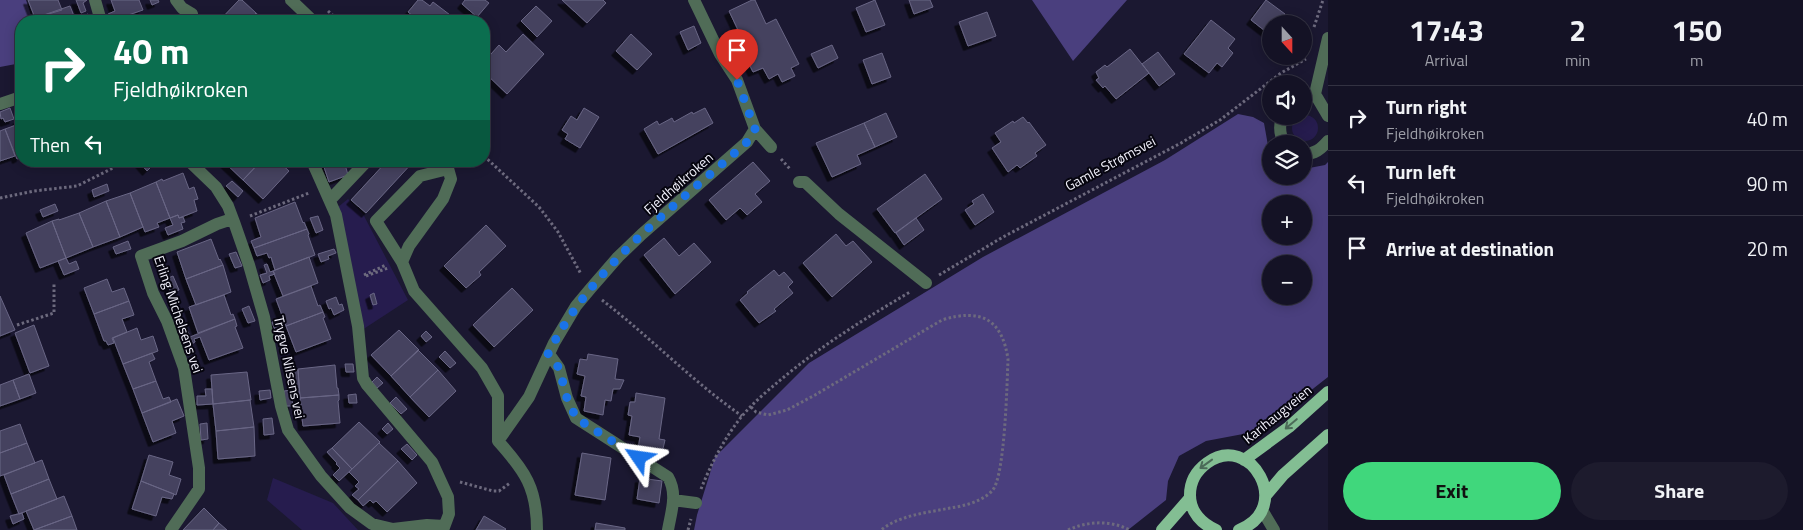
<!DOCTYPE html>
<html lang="en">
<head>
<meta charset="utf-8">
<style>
	body { margin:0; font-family:"Titillium Web",sans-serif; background:#1d1b2d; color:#f1f3f6; height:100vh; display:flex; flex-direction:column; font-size:19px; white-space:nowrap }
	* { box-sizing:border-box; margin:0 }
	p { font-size:16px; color:#9d9ea7 }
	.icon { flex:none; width:28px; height:28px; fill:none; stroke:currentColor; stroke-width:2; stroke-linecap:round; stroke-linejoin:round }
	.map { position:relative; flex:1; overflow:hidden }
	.drawer { display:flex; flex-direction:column; background:#141225; width:475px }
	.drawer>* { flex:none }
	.guide { position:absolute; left:15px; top:15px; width:475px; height:152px; border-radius:20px; box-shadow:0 2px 12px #0003,0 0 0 1px #333242; background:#0b6e4f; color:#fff; overflow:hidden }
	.needle { width:32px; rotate:159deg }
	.fabs { position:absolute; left:1262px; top:15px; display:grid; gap:10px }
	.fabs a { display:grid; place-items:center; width:50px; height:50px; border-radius:50%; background:#141225; box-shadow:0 2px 12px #0003,0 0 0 1px #333242; font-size:25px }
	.pin { position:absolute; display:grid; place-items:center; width:42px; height:42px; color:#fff; margin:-51px -21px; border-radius:50% 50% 50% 0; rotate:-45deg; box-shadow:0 0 5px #0007 }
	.pin .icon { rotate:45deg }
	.me { position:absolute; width:55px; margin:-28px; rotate:302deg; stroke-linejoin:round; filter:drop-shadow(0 0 4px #0008) }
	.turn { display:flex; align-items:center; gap:18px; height:105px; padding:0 15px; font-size:22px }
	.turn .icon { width:65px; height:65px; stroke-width:2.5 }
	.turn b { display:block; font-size:35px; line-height:42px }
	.then { display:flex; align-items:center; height:48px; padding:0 15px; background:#0003; gap:10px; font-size:19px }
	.eta { display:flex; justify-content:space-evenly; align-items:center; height:85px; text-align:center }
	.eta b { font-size:30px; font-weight:700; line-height:35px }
	.cta { display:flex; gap:10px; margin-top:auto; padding:10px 15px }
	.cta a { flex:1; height:58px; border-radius:30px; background:#40d77c; color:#111; font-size:20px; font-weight:700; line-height:58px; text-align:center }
	.cta a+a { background:#1d1b2d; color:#f1f3f6 }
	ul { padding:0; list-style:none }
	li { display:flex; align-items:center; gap:15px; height:65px; padding:0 15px; border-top:1px solid #333242 }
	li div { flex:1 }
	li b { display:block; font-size:19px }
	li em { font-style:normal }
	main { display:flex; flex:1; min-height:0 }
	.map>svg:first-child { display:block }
</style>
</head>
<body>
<main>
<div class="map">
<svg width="1328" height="530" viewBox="0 0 1328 530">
	<defs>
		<filter id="shadow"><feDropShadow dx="-4.5" dy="4.5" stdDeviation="0" flood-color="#0009"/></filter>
	</defs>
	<rect width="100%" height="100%" fill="#1b1831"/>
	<path fill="#261c4e" d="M1292 128a13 13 0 1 1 26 0a13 13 0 1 1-26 0Z
		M348,199L363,214L408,300L362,330L338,207Z
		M273,478L333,503L358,530H302L267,500Z"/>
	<path fill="#4a3f7e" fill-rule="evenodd" d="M0,0H26L33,21H21V63L0,67Z
		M1032,0H1127L1073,61Z
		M1238,114L1253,117L1264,123L1270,157L1271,158V176H1304V169L1325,165L1328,162V377L1259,431L1206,441L1179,456L1168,481L1166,500L1128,530H694L697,515L715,457L809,363L983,257L1165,160ZM1271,204H1304V236H1271ZM1271,264H1304V296H1271Z"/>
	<path fill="#45425f" stroke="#696685" filter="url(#shadow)" d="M28,0H58L62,10L35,18Z
		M76,0H87L83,3L86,11L81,13Z
		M111,0H139L143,10L111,21L108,14L115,11Z
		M150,0H158L159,2L152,5Z
		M239,0H242L256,13L248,21H219Z
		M418,0H422L430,6L433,2L458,21H417L418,20L408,12Z
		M465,0H485L489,3L477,17L462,4Z
		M562,0H603L606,3L587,23Z
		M752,0H755L766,24L776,19L799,64L791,68L795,76L782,82L778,74L769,79L763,68L753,72L733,32L738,30L729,11Z
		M875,0L885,25L866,32L856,8Z
		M909,0H930L933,7L914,14Z
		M1266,0L1285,14L1278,24H1271V32L1269,34L1251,20Z
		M70,6L76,21H36L35,18Z
		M536,6L552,21L537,37L521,21Z
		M987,12L996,36L968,46L959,22Z
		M256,13L265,21H248Z
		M88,14L90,21H84L82,16Z
		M1211,20L1235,39L1228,48L1233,53L1222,67L1217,63L1209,73L1184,54Z
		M694,26L701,43L688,50L680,32Z
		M523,34L544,54L507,94L484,72V62L499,45L506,52Z
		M631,34L652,54L637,70L616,51Z
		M832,45L838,58L818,68L811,54Z
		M1130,49L1149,73L1116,99L1105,86L1103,88L1096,80L1099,78L1096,72L1105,65L1107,67Z
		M1158,52L1175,74L1159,86L1142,64Z
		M882,53L891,77L872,84L863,60Z
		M10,108L14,119L5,122L3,118L1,119L0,112Z
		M584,108L599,117L580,148L565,139L568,134L562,130L571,116L577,120Z
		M705,108L713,123L658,154L644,129L657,121L659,125L672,118L674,122L692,112L693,114Z
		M886,113L897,137L875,147L864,123Z
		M1023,117L1028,123L1029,122L1046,145L1035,153L1037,156L1020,168L1017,165L1008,172L992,148L1001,142L995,133L1013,121L1014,123Z
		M21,119V157L17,159L5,129L19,124L17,120Z
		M864,123L875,147L857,155L861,164L832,177L816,143Z
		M5,129L15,156L0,161V131Z
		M142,161H157L147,171L140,163Z
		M223,161H261L243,180Z
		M261,161H278L289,171L263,199L243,180Z
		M322,161H344L348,175L329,182Z
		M387,161L413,162L366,213L351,200Z
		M753,162L770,181L755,194L762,202L747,215L740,208L726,220L709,200Z
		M183,173L189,189L194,187L198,199L194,200L197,211L179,218L178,215L170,218L156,182L162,179L163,181Z
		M925,174L942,199L895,233L877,209Z
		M232,181L243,191L238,197L226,186Z
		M156,182L170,218L157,223L159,227L145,232L130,193Z
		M107,184L109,191L94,197L92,190Z
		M130,193L143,227L120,237L106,201Z
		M983,194L994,212L975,225L965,210L974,204L972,201Z
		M106,201L120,237L93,247L79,213Z
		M295,202L303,223L304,222L307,229L254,248L251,241L261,237L255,218Z
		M55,204L58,211L43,217L40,210Z
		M79,213L93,247L66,258L52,221L59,219V220Z
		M178,215L179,218L183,217L185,222L181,223L183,229L168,235L165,228L173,225L170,218Z
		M318,216L323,230L316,233L310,218Z
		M916,218L924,230L904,245L896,233Z
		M52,221L66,258L40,268L26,233Z
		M486,225L506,246L479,272L481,275L466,288L444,266Z
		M307,229L309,234L308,235L315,255L275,270L271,257L269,258L267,253L257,256L254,248Z
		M836,234L846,246L853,241L872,262L832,297L803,263Z
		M664,238L679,256L694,243L711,262L675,294L644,255Z
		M211,239L219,260L220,259L223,265L186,279L177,252Z
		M128,241L131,249L116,254L113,247Z
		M334,249L336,253L328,256L329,259L321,262L318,254Z
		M236,252L242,266L235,268L229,254Z
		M309,257L318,283L283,296L273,271Z
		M66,258L69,264L76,261L79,269L64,275L58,261Z
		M267,264L270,272L273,271L275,274L269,276L270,280L263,283L260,275L267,273L264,265Z
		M223,265L231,292L196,305L186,279Z
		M774,270L779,276L784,272L793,282L788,287L793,293L774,309L776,311L759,323L740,300L748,293L747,292Z
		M173,276L179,290L171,293L166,279Z
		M107,279L112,292L124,288L129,301L94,314L84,288Z
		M311,286L318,306L320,305L323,312L286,326L276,299Z
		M512,288L533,310L494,347L473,325Z
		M374,293L377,304L373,305L370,295Z
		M224,295L231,315L233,314L235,319L198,333L189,307Z
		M0,296L15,330L0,336Z
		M336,297L339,305L342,304L344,310L334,315L331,308L329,309L326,301Z
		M129,301L134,315L122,319L127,332L112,338L114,343L108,345L106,341H104L94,314Z
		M249,306L255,321L248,323L242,309Z
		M323,312L325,317L323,318L331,339L296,352L286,326Z
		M235,319L237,326L235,327L243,348L209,360L200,337L194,339L195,342L193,343L190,337Z
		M279,320L285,335L278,338L272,322Z
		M34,325L49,366L30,373L15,333Z
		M137,328L141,340L153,336L158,351L123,364L113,338Z
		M187,329L193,344L186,347L180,332Z
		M399,330L419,350L391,376L371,355Z
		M426,331L432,337L426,342L421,336Z
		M418,350L438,370L410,397L391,376Z
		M445,351L456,363L450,368L439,357Z
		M152,353L155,359L149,362L156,381L133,389L123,364Z
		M588,354L618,359L615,379L624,380L620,389H613L611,401L605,400L603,415L584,411L586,397L581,396L585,376L577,374L580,359L587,360Z
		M345,364H353L354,372H346Z
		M335,365L337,388H338L339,395L300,398L298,369Z
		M292,370H298L300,398L292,399L293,406H285L284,391L291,390V385H294Z
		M438,370L456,391L429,417L410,397Z
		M247,372L251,400L213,404L211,375Z
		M29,374L36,393L20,399L13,380Z
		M377,377L383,383L377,388L372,382Z
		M13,380L20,399L0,406V385Z
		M156,381L163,399L169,397L171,402L142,413L133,389Z
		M205,389H212L213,404L197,405V396H206Z
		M270,390L271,398L260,400L259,391Z
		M636,393L665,398L659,439L665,440L662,453L638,449L640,437L629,435L632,416L628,415L630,402H635Z
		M356,394L357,403H349L348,395Z
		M339,395V400L338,401L340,423L303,426L301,410H299L298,405H301L300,398Z
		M396,397L407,409L401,414L390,403Z
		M177,399L184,416L172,421L176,433L153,442L142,413Z
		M250,400L254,427L216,431L213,404Z
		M272,418L274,434L264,435L263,419Z
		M359,422L380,442L352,469L332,448Z
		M207,423L208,439L201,440L200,424Z
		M388,423L393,429L387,434L382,429Z
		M20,424L27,443L0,453V431Z
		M254,427L255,456L218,459L216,431Z
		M27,443L35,463L0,476V453Z
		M379,443L398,461L358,500L352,495L359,489L355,486L359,482L349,472Z
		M407,444L417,455L412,460L401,449Z
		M332,448L352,469L339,481L333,475L340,468L336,464L337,463L327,452Z
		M582,453L611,458L605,500L575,495Z
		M149,455L173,462L169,475L181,479L176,495L141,481Z
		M42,460L49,479L11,494L4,475Z
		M398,461L417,483L387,512L376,501L373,503L370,500L363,506L358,500Z
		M640,478L662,481L659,503L637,499Z
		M49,479L57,499L19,514L11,494Z
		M141,481L174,494L172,499L162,497L156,516L132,509Z
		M64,496L72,516L34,530L26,511Z
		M204,508L219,523L213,530H183Z
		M22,513L24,519L13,524L10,516Z
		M72,516L77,530H34Z
		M484,516L506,529L505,530H476Z
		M219,523L227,530H213Z
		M596,523L625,528V530H595Z"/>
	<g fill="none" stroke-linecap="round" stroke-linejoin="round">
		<path stroke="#6d6a7e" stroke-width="3" stroke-dasharray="2.5 2.5" stroke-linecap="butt" d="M328,11L339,21
			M155,21L168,15
			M1314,27L1323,0
			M484,156L539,207L558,232L581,274
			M781,159L790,169
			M0,198L34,191L77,186L111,169L121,161
			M250,216L309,193
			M364,275L386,265
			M939,275L1003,237L1181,143L1220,120L1281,73L1306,59
			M366,276L388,268
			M602,300C650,337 692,381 742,416
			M17,325L54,313V284
			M751,407L756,412L768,415L787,410L815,395L942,320C981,308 1002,319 1008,359C1007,383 1005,478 992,491C981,502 964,506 950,508C926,513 900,515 881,530
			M460,482L493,491H499L510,483
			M701,489C711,464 725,437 742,416C752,404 766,392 778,382C819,347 864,319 910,292
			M688,530L691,519
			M1068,530C1088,521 1110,520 1130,530"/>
		<path stroke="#506c57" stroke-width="12" d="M95,0L101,21
			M176,0L182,8L192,14
			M291,0L313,21
			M1328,38L1315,94L1328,116
			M1304,100L1315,94
			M0,104L21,97
			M1282,116C1279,126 1279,135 1285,144
			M755,129L771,147
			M1304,154C1315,154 1321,149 1328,141
			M189,161L216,187L228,206L234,222L249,265L264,317L281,406L288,430L321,476L350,508L372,524L393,529L427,525L444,526
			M312,161L336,215L358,326L363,378L367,385L432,462L448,497L449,514L443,530
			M446,161L451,179L443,199L409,246L402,262L414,291L482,368L498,396V441C525,471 537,488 537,530
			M799,182H805L839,214L926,283
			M330,200L366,162L365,161
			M402,262L376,221L420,176L448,169
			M549,354L559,368L567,398L576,418L668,477C678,494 671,512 668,530
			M498,441L529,397L554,343L576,306L591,288L618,257L642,234L747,142L755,129L737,80L720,54L694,0
			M673,500L696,503
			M1262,510L1274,530
			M171,530L199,489V468L184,368L167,321L153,293L141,256L182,241L217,224L232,219"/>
		<path stroke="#83be93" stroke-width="12" d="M1244,460L1289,427L1328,392
			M1266,495L1283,475L1328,435
			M1162,530L1190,498
			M1216,530C1202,524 1190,512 1190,495C1190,482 1196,471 1207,463C1250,431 1295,508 1239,530"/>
	</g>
	<defs><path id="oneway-shaft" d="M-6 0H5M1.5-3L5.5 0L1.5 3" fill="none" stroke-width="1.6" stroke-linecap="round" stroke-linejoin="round" transform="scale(1.25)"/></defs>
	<g stroke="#4b6b58">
		<use href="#oneway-shaft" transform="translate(1291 424) rotate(140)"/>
		<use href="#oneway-shaft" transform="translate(1206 464) rotate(144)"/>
	</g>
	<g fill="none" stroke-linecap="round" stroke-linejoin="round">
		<path stroke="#1a73e8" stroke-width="9" stroke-dasharray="0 16.2" d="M639,458L576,418L567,398L559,368L548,354C592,265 675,207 747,142L755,129L737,80"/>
	</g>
	<g text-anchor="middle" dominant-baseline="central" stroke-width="4" stroke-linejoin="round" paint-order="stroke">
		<g font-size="14" fill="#f3f2fd" stroke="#06050f">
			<text transform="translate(1110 163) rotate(-28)">Gamle Strømsvei</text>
			<text transform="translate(678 183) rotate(-41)">Fjeldhøikroken</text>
			<text transform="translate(179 314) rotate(71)">Erling Michelsens vei</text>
			<text transform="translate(290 367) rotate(78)">Trygve Nilsens vei</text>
			<text transform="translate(1277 414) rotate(-39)">Karihaugveien</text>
		</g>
	</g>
</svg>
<div class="fabs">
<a><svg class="needle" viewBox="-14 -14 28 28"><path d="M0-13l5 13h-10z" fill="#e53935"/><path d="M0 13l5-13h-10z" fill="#9d9ea7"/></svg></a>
<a><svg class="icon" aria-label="sound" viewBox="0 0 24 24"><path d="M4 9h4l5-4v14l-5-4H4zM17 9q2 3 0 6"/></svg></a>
<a><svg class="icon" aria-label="layers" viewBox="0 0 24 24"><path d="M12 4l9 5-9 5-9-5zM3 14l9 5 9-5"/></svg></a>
<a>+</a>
<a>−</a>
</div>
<div class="pin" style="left:737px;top:80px;background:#d93025"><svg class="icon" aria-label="arrive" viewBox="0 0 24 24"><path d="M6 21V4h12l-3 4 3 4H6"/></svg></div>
<svg class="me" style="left:639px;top:458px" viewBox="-20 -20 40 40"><path d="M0-17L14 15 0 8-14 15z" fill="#1a73e8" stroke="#fff" stroke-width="4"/></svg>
<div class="guide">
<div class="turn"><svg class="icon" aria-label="right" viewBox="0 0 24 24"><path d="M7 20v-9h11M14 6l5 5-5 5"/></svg><div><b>40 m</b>Fjeldhøikroken</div></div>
<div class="then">Then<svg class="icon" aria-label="left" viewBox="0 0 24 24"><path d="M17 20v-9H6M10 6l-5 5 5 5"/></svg></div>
</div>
</div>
<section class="drawer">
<div class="eta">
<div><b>17:43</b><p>Arrival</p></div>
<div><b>2</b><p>min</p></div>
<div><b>150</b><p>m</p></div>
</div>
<ul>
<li><svg class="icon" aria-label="right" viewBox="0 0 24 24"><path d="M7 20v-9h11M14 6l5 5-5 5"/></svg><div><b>Turn right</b><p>Fjeldhøikroken</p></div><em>40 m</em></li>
<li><svg class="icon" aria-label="left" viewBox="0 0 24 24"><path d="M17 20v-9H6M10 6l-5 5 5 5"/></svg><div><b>Turn left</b><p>Fjeldhøikroken</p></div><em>90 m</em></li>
<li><svg class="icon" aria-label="arrive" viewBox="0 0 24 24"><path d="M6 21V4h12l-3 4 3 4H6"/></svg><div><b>Arrive at destination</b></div><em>20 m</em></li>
</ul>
<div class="cta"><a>Exit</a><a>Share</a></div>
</section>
</main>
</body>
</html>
